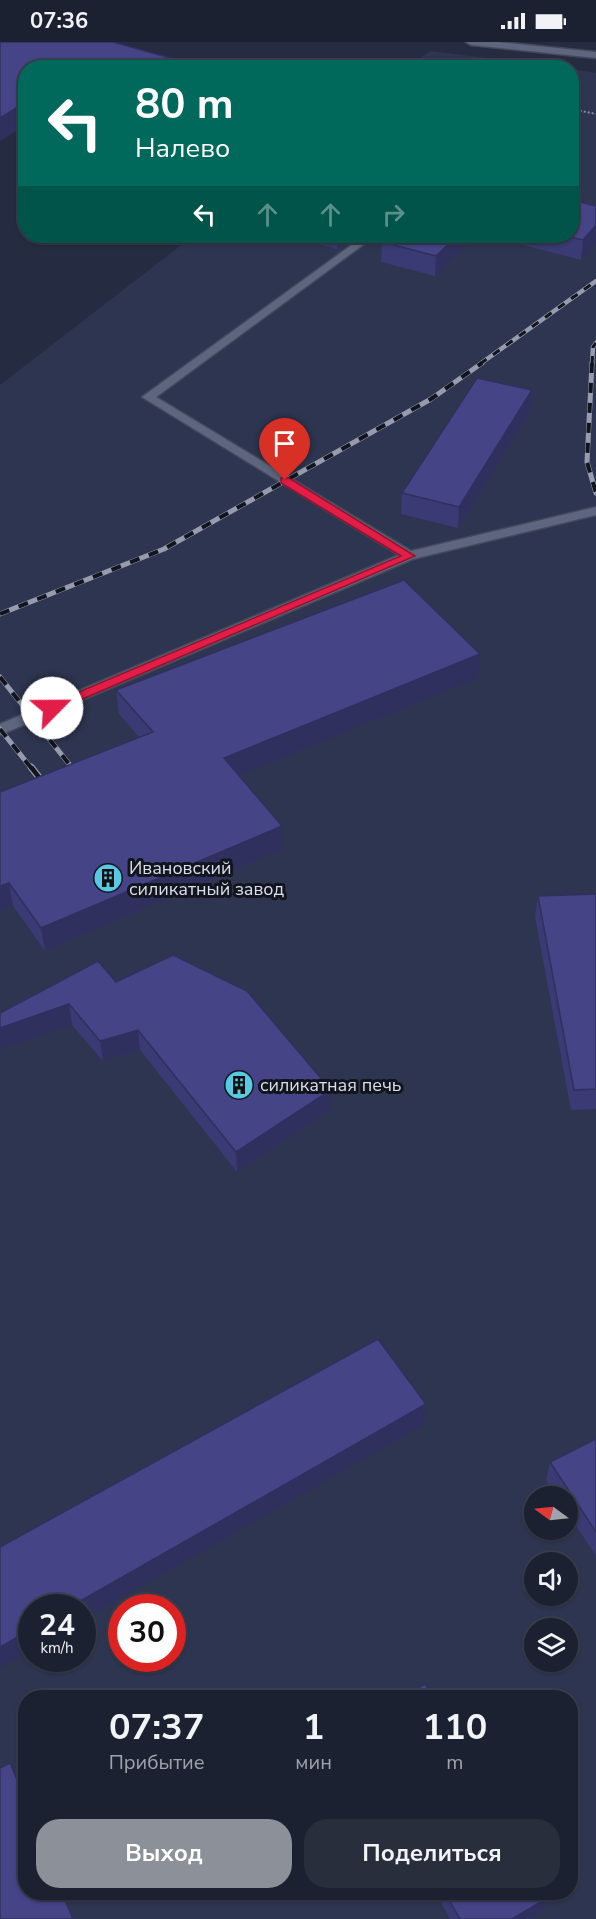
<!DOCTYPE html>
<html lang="ru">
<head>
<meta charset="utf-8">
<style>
	body { margin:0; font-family:"Nunito Sans",sans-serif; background:#292e3d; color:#f1f3f6; height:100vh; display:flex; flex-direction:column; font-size:22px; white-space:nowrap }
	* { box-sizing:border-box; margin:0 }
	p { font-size:20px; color:#a0a3ab }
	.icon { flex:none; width:33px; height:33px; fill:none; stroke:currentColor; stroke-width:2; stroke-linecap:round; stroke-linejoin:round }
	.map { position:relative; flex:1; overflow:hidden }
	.sheet { position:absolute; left:18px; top:1648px; width:560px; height:210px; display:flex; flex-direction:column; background:#1c2131; border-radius:24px; box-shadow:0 2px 4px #0004,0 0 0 2px #3a3e4d }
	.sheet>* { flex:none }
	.guide { position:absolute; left:18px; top:18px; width:561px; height:183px; border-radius:24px; box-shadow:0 2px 4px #0004,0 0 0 2px #3a3e4d; background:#00695c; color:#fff; overflow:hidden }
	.needle { width:39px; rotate:285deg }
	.controls { position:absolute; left:524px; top:1444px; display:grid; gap:12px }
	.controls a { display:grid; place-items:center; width:54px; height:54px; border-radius:50%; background:#1c2131; box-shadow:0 2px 4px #0004,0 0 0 2px #3a3e4d; font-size:30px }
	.speed { position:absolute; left:18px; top:1552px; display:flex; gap:12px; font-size:30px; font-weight:700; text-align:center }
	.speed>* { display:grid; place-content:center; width:78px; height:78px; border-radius:50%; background:#1c2131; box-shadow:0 2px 4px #0004,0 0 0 2px #3a3e4d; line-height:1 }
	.speed small { font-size:15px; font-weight:400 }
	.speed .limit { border:9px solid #d22; background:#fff; color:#111 }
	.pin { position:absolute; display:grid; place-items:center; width:51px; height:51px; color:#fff; margin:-62px -26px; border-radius:50% 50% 50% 0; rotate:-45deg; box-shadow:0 0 6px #0007 }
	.pin .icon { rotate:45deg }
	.me { position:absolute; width:66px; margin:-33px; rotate:67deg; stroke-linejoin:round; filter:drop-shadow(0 0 4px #0008) }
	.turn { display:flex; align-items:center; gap:21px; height:126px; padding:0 18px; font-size:27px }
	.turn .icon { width:78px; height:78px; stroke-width:2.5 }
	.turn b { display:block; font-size:42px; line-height:51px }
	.lanes { display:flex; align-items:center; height:57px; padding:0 18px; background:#0003; justify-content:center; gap:30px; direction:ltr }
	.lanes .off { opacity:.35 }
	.eta { display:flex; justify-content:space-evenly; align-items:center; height:102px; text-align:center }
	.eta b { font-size:36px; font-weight:700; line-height:42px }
	.action { display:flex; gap:12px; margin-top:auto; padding:12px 18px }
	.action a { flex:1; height:69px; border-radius:24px; background:#8c9099; color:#fff; font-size:24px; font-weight:700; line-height:69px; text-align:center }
	.action a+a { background:#292e3d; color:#f1f3f6 }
	.status { display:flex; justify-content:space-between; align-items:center; height:42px; padding:0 30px; background:#1c2131; direction:ltr }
	.status svg { height:16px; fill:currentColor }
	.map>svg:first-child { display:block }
</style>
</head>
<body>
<div class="status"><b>07:36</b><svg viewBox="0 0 49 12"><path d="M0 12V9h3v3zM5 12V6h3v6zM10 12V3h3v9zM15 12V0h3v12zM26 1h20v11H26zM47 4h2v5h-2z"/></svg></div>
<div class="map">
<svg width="596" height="1877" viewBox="0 0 596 1877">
	<rect width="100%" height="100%" fill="#252c41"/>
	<path fill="#2e3550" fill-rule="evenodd" d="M430,9L557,25H409Z
		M572,27L596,31V1877H0V343L193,194H572ZM534,1455H567V1488H534ZM534,1521H567V1554H534ZM32,1566H82V1617H32ZM122,1566H172V1617H122ZM534,1587H567V1620H534ZM26,1656H570V1851H26Z"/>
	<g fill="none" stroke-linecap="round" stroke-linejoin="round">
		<g stroke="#44495a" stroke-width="3">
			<path id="minor" d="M364,194H375L156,355L411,509L596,465V473L413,517L0,693V682L399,513L142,355Z"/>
		</g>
		<g stroke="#44495a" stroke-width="3">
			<path id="secondary" d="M466,0H498L596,10V16L471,3Z"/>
		</g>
		<path stroke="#858b9c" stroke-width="2" stroke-dasharray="2 2" stroke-linecap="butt" d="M337,17L379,26
			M572,67L596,72"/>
		<use href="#minor" fill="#5e667f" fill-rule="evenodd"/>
		<use href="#secondary" fill="#5e667f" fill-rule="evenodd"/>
		<g stroke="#969cad" stroke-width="4.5">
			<path id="rail-far2" d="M480,322L596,239
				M592,322L593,305L596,301"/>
		</g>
		<g stroke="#969cad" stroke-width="5">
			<path id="rail-far1" d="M592,321L587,420L596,451
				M0,572L164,507L431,357L482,321
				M0,635L73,727
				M0,687L32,727"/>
		</g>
		<g stroke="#969cad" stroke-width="7">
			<path id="rail" d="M31,725L49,748
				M71,725L80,736"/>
		</g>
		<use href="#rail-far2" stroke="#12151e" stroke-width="3" stroke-dasharray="8" stroke-linecap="butt"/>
		<use href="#rail-far1" stroke="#12151e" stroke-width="4" stroke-dasharray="10" stroke-linecap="butt"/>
		<use href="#rail" stroke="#12151e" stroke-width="4.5" stroke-dasharray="14" stroke-linecap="butt"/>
	</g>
	<path fill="#3a3a74" d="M596,164L581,218L489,194H572Z
		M286,194H351L337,207Z
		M389,194H474L435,234L381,220L382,200Z
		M530,369L458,486L401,472L402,451Z
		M478,636L239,733L282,784V807L45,909L13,864L0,869V750L139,695L119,672L116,648Z
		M596,852V1067L571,1068L535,875L538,854Z
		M116,940L330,1068L237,1130L140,1008L103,1019L72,983L0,1007V971Z
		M596,1397V1514L567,1470V1455H557L546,1438L550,1420Z
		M436,1851H546L549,1855L544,1868L529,1877H450Z"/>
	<path fill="#30305e" d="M26,60V83L0,99V76Z
		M596,183V200L581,218L583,198Z
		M337,194H351L337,207Z
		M457,194H474L435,234L436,214Z
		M532,348L530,369L458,486L459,465Z
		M480,612L478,636L225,739L224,716Z
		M282,784V807L45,909L41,886Z
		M9,841L13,864L0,869V844Z
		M69,962L72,983L0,1007V986Z
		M138,988L140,1008L103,1019L100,999Z
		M331,1048L330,1068L237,1130L236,1110Z
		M426,1362L424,1382L82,1578V1566H68Z
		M32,1587V1607L0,1626V1605Z
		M549,1855L544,1868L529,1877H512Z"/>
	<path fill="#444487" stroke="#30305e" stroke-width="1.5" d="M0,0H113L206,26H26V60L0,76Z
		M572,158L596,164V183L583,198L566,194H572Z
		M389,194H457L436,214L382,200Z
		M477,336L532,348L459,465L402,451Z
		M404,538L480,612L224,716L282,784L41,886L9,841L0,844V750L153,690L116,648Z
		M596,852V1047L574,1048L538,854Z
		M173,913L247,949L331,1048L236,1110L138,988L100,999L69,962L0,986V971L98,919L116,940Z
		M378,1297L426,1362L68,1566H32V1587L0,1605V1505Z
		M596,1397V1490L550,1420Z
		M425,1642L433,1656H399Z
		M10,1721L26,1759V1851H62L73,1877H0V1726Z
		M445,1851H546L549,1855L512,1877H460Z"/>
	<path fill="#e11d48" stroke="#92132f" stroke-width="1.5" d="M281,436H289L415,514L57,668H48V663L401,514L281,441Z"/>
	<defs>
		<g id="building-disc" transform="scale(1.5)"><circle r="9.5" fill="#57c9e2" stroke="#12151e"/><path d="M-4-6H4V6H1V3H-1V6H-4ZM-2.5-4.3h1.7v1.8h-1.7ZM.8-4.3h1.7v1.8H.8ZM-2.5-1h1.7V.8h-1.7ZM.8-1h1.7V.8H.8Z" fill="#111"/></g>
	</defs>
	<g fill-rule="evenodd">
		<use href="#building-disc" x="108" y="836"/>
		<use href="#building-disc" x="239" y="1043"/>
	</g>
	<g text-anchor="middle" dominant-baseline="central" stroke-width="6" stroke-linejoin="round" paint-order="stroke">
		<g font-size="18" fill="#dadfed" stroke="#12151e" text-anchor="start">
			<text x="129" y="826">Ивановский<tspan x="129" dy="21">силикатный завод</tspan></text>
			<text x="260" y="1043">силикатная печь</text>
		</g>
	</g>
</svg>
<div class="controls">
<a><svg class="needle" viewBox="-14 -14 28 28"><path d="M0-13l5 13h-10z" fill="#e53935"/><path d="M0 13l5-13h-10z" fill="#a0a3ab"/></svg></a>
<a><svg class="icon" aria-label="sound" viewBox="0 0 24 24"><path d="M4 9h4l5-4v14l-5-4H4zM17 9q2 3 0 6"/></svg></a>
<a><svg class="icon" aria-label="layers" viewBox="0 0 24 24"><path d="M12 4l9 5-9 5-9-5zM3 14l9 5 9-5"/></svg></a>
</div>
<div class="speed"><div>24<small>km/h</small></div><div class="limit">30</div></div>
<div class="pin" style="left:285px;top:438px;background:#d93025"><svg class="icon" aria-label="arrive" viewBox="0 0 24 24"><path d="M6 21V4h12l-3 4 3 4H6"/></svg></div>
<svg class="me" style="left:52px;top:666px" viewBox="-20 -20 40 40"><circle r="19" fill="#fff"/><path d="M0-13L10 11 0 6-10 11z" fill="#e11d48"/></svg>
<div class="guide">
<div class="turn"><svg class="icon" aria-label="left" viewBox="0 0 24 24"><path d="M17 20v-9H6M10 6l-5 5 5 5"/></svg><div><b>80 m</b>Налево</div></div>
<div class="lanes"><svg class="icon" aria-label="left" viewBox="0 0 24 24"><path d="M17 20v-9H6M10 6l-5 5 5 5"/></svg><svg class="icon off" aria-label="ahead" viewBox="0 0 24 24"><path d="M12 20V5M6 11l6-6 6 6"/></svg><svg class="icon off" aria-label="ahead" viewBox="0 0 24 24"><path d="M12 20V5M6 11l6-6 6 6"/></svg><svg class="icon off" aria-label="right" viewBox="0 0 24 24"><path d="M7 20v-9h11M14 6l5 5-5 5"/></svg></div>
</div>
<section class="sheet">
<div class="eta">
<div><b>07:37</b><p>Прибытие</p></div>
<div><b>1</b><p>мин</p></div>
<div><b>110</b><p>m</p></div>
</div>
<div class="action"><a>Выход</a><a>Поделиться</a></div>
</section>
</div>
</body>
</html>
